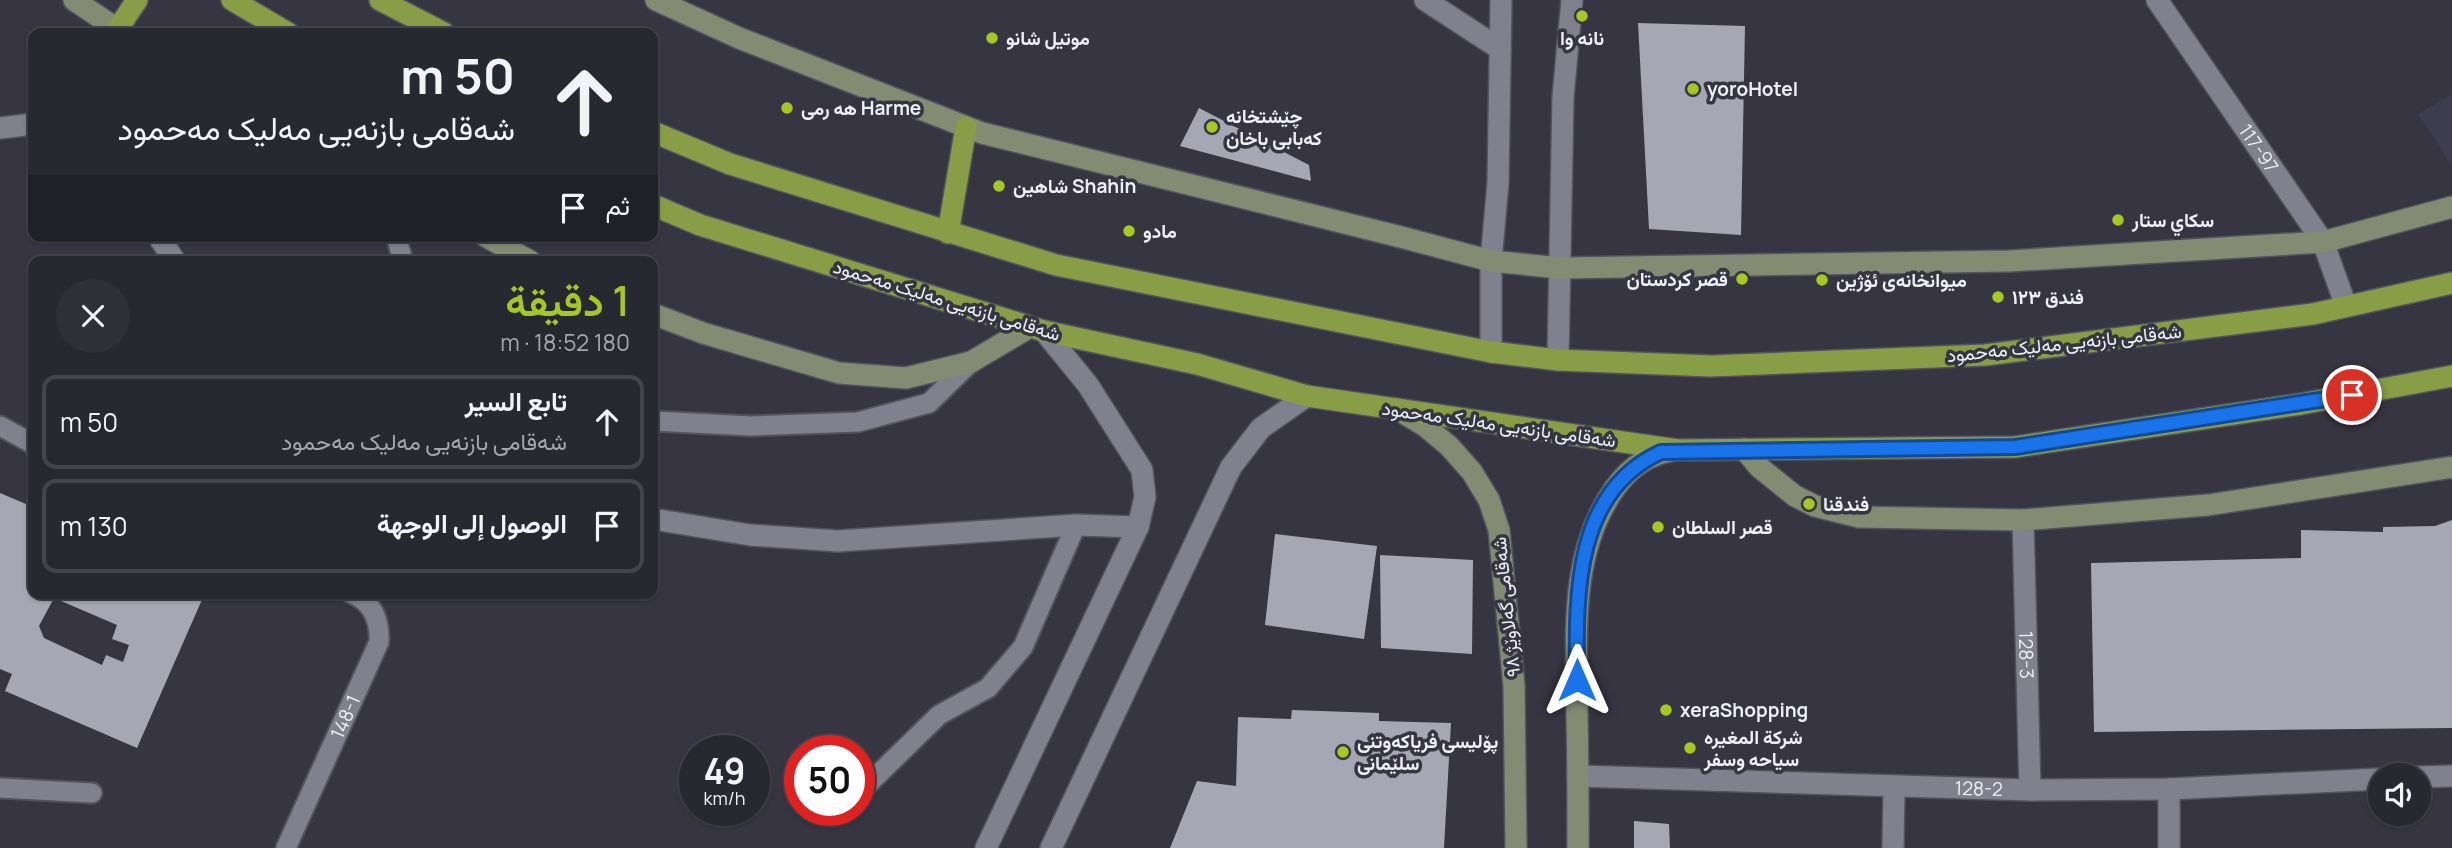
<!DOCTYPE html>
<html lang="ar">
<head>
<meta charset="utf-8">
<style>
	body { margin:0; font-family:Manrope,Vazirmatn,sans-serif; background:#303039; color:#f1f3f6; direction:rtl; height:100vh; display:flex; flex-direction:column; font-size:26px; white-space:nowrap }
	* { box-sizing:border-box; margin:0 }
	p { font-size:23px; color:#a5a6ab }
	.icon { flex:none; width:38px; height:38px; fill:none; stroke:currentColor; stroke-width:2; stroke-linecap:round; stroke-linejoin:round }
	.map { position:relative; flex:1; overflow:hidden; direction:ltr }
	.panel { position:absolute; left:28px; top:256px; width:630px; height:343px; display:flex; flex-direction:column; background:#282831; border-radius:14px; box-shadow:0 2px 5px #0004,0 0 0 2px #44444d; direction:rtl }
	.panel>* { flex:none }
	.banner { position:absolute; left:28px; top:28px; width:630px; height:214px; border-radius:14px; box-shadow:0 2px 5px #0004,0 0 0 2px #44444d; direction:rtl; background:#282831; color:#f1f3f6; overflow:hidden }
	.controls { position:absolute; left:2368px; top:763px; display:grid; gap:14px }
	.controls a { display:grid; place-items:center; width:63px; height:63px; border-radius:50%; background:#282831; box-shadow:0 2px 5px #0004,0 0 0 2px #44444d; font-size:35px }
	.speed { position:absolute; left:679px; top:735px; display:flex; gap:14px; font-size:35px; font-weight:700; text-align:center }
	.speed>* { display:grid; place-content:center; width:91px; height:91px; border-radius:50%; background:#282831; box-shadow:0 2px 5px #0004,0 0 0 2px #44444d; line-height:1 }
	.speed small { font-size:18px; font-weight:400 }
	.speed .limit { border:10px solid #d22; background:#fff; color:#111 }
	.pin { position:absolute; display:grid; place-items:center; width:60px; height:60px; color:#fff; margin:-30px; border:4px solid #fff; border-radius:50%; box-shadow:0 2px 7px #0007 }
	.me { position:absolute; width:77px; margin:-38px; rotate:0deg; stroke-linejoin:round; filter:drop-shadow(0 0 5px #0008) }
	.turn { display:flex; align-items:center; gap:24px; height:147px; padding:0 28px; font-size:32px }
	.turn .icon { width:91px; height:91px; stroke-width:2.5 }
	.turn b { display:block; font-size:49px; line-height:60px }
	.then { display:flex; align-items:center; height:66px; padding:0 28px; background:#0003; gap:14px; font-size:26px }
	.round { display:grid; place-items:center; flex:none; width:74px; height:74px; border-radius:37px; background:#303039 }
	.summary { display:flex; align-items:center; justify-content:space-between; height:119px; padding:0 28px }
	h1 { font-size:42px; font-weight:600; line-height:52px; color:#a5c823 }
	ul { padding:0; list-style:none }
	li { display:flex; align-items:center; gap:21px; height:94px; margin:0 14px 10px; padding:0 14px; border:4px solid #44444d; border-radius:14px }
	li div { flex:1 }
	li b { display:block; font-size:26px }
	li em { font-style:normal }
	.map>svg:first-child { display:block }
</style>
</head>
<body>
<div class="map">
<svg width="2452" height="848" viewBox="0 0 2452 848">
	<rect width="100%" height="100%" fill="#363541"/>
	<path fill="#3e3d4f" d="M2452,94V166L2418,114Z"/>
	<path fill="#a7a6b4" fill-rule="evenodd" d="M1638,23L1745,26L1741,235L1649,229Z
		M1199,108L1309,165L1311,181L1180,146Z
		M0,493L33,507V593H200L204,595L137,748L5,691L12,674L0,669ZM54,598L117,625L112,639L129,645L123,662L106,655L102,665L44,638L39,626Z
		M2452,520V728L2094,732L2091,563L2301,558V530L2383,532V527L2435,526Z
		M1275,534L1377,546L1364,639L1265,625Z
		M1380,555L1473,560L1472,654L1381,648Z
		M1292,710L1379,713V721L1451,723L1444,848H1170L1197,781L1236,786L1238,717L1291,719Z
		M1634,821L1669,824L1670,848H1634Z"/>
	<g fill="none" stroke-linecap="round" stroke-linejoin="round">
		<g stroke="#53535d" stroke-width="23">
			<g id="service">
				<path d="M396,236L403,261"/>
				<path d="M653,421L751,426L858,422L929,403L971,362"/>
				<path d="M0,426L33,444"/>
				<path d="M0,788L92,793"/>
				<path d="M859,793L939,715L988,688L1023,647L1076,525"/>
				<path id="s1" d="M286,848L379,642C380,620 373,602 351,593"/>
			</g>
		</g>
		<g stroke="#53535d" stroke-width="24">
			<g id="minor">
				<path d="M1425,0L1500,49"/>
				<path id="s2" d="M2157,0L2323,242L2346,306"/>
				<path d="M158,236L175,261"/>
				<path d="M1491,352V261L1498,183L1501,0"/>
				<path d="M1558,360L1563,97L1572,0"/>
				<path d="M653,519L750,535L838,541L1076,525L1138,527"/>
				<path id="s3" d="M2023,520L2030,790"/>
				<path id="s4" d="M1578,776L2030,790L2169,789L2380,779"/>
				<path d="M2418,777L2452,776"/>
				<path d="M2169,789V848"/>
				<path d="M1893,848L1894,788"/>
			</g>
		</g>
		<g stroke="#53535d" stroke-width="24">
			<path id="tertiary" d="M0,128L33,124
				M986,848L1138,527L1145,497L1142,470L1088,385L1044,331
				M1051,848L1231,467L1261,428L1307,396"/>
		</g>
		<g stroke="#53535d" stroke-width="24">
			<path id="secondary" d="M74,0L123,33
				M656,0L739,38L982,133L1401,237L1491,261L1560,268L2009,261L2323,242L2452,207
				M485,236L530,261
				M653,314L703,333L839,373L906,378L971,362L1030,327
				M1397,409L1425,426L1449,446L1472,472L1489,500L1499,530L1514,686L1516,848
				M1744,449L1759,467L1795,496L1815,506L1859,517L2023,520L2208,505L2452,467
				M1578,848C1578,804 1578,759 1577,715C1577,638 1568,554 1615,488C1630,467 1649,453 1676,450"/>
		</g>
		<g stroke="#53535d" stroke-width="24">
			<path id="trunk" d="M232,0L288,33
				M380,0L444,33
				M117,30L137,0
				M653,132L730,164L1056,265L1491,352L1558,360L1711,366L1985,355L2313,314L2452,283
				M653,205L700,225L1044,331L1197,364L1307,396L1678,450L2015,447L2301,404L2452,376
				M948,233L966,127"/>
		</g>
		<use href="#service" stroke="#81808e" stroke-width="19"/>
		<use href="#minor" stroke="#81808e" stroke-width="21"/>
		<use href="#tertiary" stroke="#81808e" stroke-width="21"/>
		<use href="#secondary" stroke="#838b73" stroke-width="21"/>
		<use href="#trunk" stroke="#889d46" stroke-width="21"/>
	</g>
	<g fill="none" stroke-linecap="round" stroke-linejoin="round">
		<g stroke="#114b97" stroke-width="18">
			<path id="route" d="M1577,680C1576,597 1573,492 1661,452L2015,447L2352,395"/>
		</g>
		<use href="#route" stroke="#1a73e8" stroke-width="12"/>
	</g>
	<g fill="#a5c823" stroke="#363541" stroke-width="2.5">
		<circle cx="1582" cy="16" r="7"/>
		<circle cx="992" cy="38" r="7"/>
		<circle cx="1693" cy="89" r="7"/>
		<circle cx="787" cy="108" r="7"/>
		<circle cx="1212" cy="127" r="7"/>
		<circle cx="999" cy="186" r="7"/>
		<circle cx="2118" cy="220" r="7"/>
		<circle cx="1129" cy="231" r="7"/>
		<circle cx="1742" cy="279" r="7"/>
		<circle cx="1822" cy="280" r="7"/>
		<circle cx="1998" cy="297" r="7"/>
		<circle cx="1809" cy="504" r="7"/>
		<circle cx="1658" cy="527" r="7"/>
		<circle cx="1666" cy="710" r="7"/>
		<circle cx="1690" cy="748" r="7"/>
		<circle cx="1343" cy="752" r="7"/>
	</g>
	<g text-anchor="middle" dominant-baseline="central" stroke-width="7" stroke-linejoin="round" paint-order="stroke">
		<g font-size="19" font-weight="bold" fill="#eeeef6" stroke="#363541" text-anchor="start">
			<text x="1006" y="38">موتيل شانو</text>
			<text x="1582" y="38" text-anchor="middle">نانه وا</text>
			<text x="1707" y="89">yoroHotel</text>
			<text x="801" y="108">هه رمی Harme</text>
			<text x="1226" y="116">چێشتخانە<tspan x="1226" dy="22">کەبابی باخان</tspan></text>
			<text x="1013" y="186">شاهین Shahin</text>
			<text x="2132" y="220">سكاي ستار</text>
			<text x="1143" y="231">مادو</text>
			<text x="1728" y="279" text-anchor="end">قصر كردستان</text>
			<text x="1836" y="280">میوانخانەی ئۆژین</text>
			<text x="2012" y="297">فندق ١٢٣</text>
			<text x="1823" y="504">فندقنا</text>
			<text x="1672" y="527">قصر السلطان</text>
			<text x="1680" y="710">xeraShopping</text>
			<text x="1704" y="737">شركة المغيره<tspan x="1704" dy="22">سياحه وسفر</tspan></text>
			<text x="1357" y="741">پۆلیسی فریاکەوتنی<tspan x="1357" dy="22">سلێمانی</tspan></text>
		</g>
		<g font-size="19" fill="#eeeef6" stroke="#363541">
			<text stroke="none"><textPath href="#s2" startOffset="180">117-97</textPath></text>
			<text transform="translate(947 300) rotate(17)">شەقامی بازنەیی مەلیک مەحمود</text>
			<text transform="translate(2064 343) rotate(-6)">شەقامی بازنەیی مەلیک مەحمود</text>
			<text transform="translate(1499 424) rotate(8)">شەقامی بازنەیی مەلیک مەحمود</text>
			<text transform="translate(1506 607) rotate(-96)">شەقامی گەلاوێژ ٩٨</text>
			<text stroke="none"><textPath href="#s3" startOffset="135">128-3</textPath></text>
			<text stroke="none"><textPath href="#s1" startOffset="144">148-1</textPath></text>
			<text stroke="none"><textPath href="#s4" startOffset="401">128-2</textPath></text>
		</g>
	</g>
</svg>
<div class="controls">
<a><svg class="icon" aria-label="sound" viewBox="0 0 24 24"><path d="M4 9h4l5-4v14l-5-4H4zM17 9q2 3 0 6"/></svg></a>
</div>
<div class="speed"><div>49<small>km/h</small></div><div class="limit">50</div></div>
<div class="pin" style="left:2352px;top:395px;background:#d93025"><svg class="icon" aria-label="arrive" viewBox="0 0 24 24"><path d="M6 21V4h12l-3 4 3 4H6"/></svg></div>
<svg class="me" style="left:1577px;top:680px" viewBox="-20 -20 40 40"><path d="M0-17L14 15 0 8-14 15z" fill="#1a73e8" stroke="#fff" stroke-width="4"/></svg>
<div class="banner">
<div class="turn"><svg class="icon" aria-label="ahead" viewBox="0 0 24 24"><path d="M12 20V5M6 11l6-6 6 6"/></svg><div><b>50 m</b>شەقامی بازنەیی مەلیک مەحمود</div></div>
<div class="then">ثم<svg class="icon" aria-label="arrive" viewBox="0 0 24 24"><path d="M6 21V4h12l-3 4 3 4H6"/></svg></div>
</div>
<section class="panel">
<div class="summary"><div><h1>1 دقيقة</h1><p>180 m · 18:52</p></div><a class="round"><svg class="icon" aria-label="close" viewBox="0 0 24 24"><path d="M6 6l12 12M18 6L6 18"/></svg></a></div>
<ul>
<li><svg class="icon" aria-label="ahead" viewBox="0 0 24 24"><path d="M12 20V5M6 11l6-6 6 6"/></svg><div><b>تابع السير</b><p>شەقامی بازنەیی مەلیک مەحمود</p></div><em>50 m</em></li>
<li><svg class="icon" aria-label="arrive" viewBox="0 0 24 24"><path d="M6 21V4h12l-3 4 3 4H6"/></svg><div><b>الوصول إلى الوجهة</b></div><em>130 m</em></li>
</ul>
</section>
</div>
</body>
</html>
